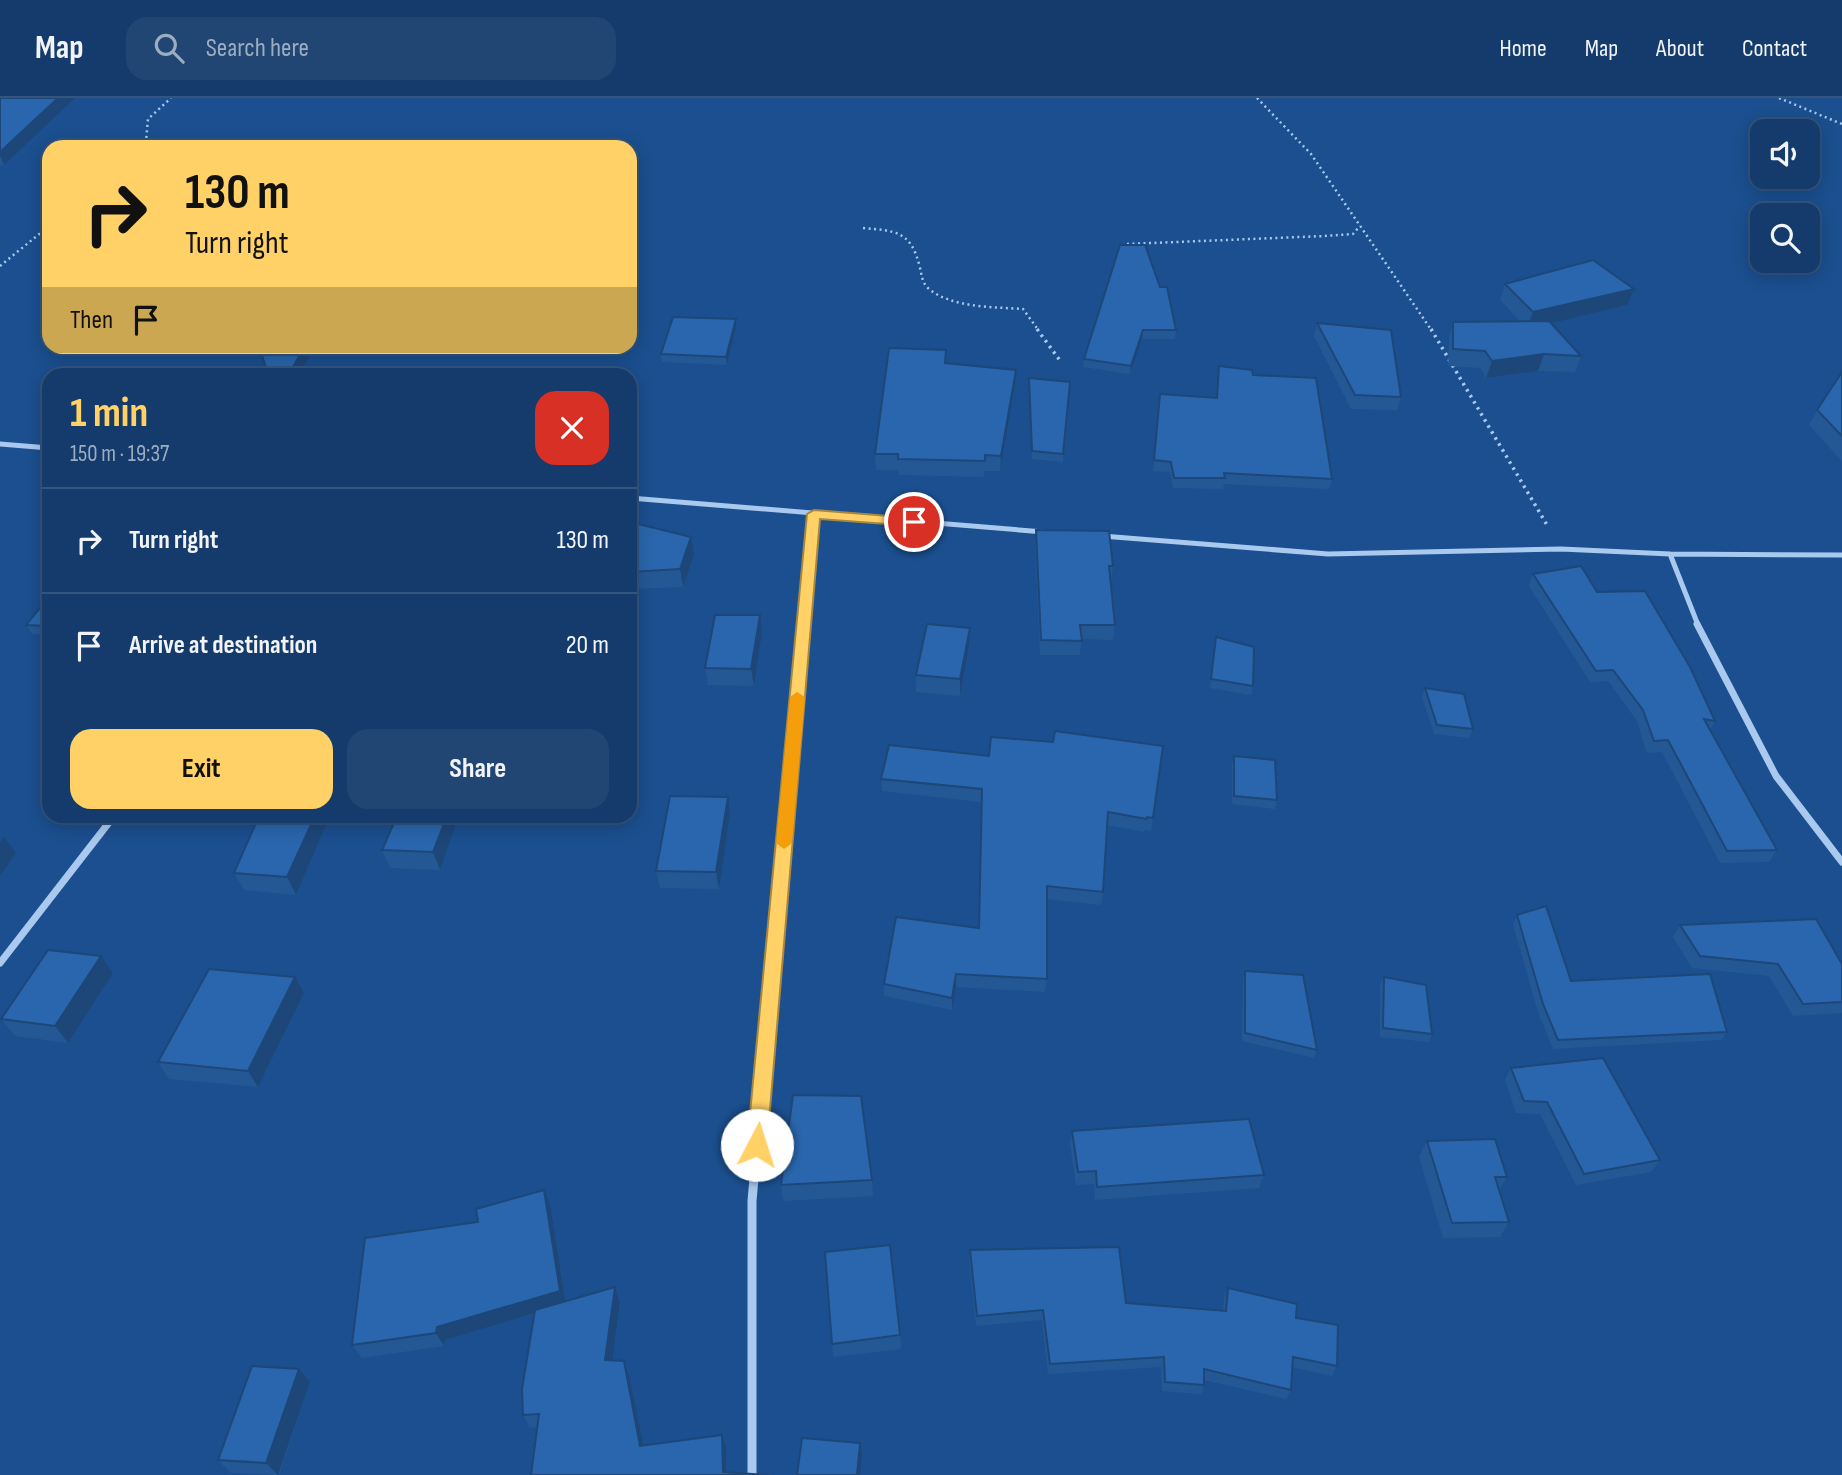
<!DOCTYPE html>
<html lang="en">
<head>
<meta charset="utf-8">
<style>
	body { margin:0; font-family:"Sofia Sans Condensed",sans-serif; background:#214673; color:#f1f3f6; height:100vh; display:flex; flex-direction:column; font-size:26px; white-space:nowrap }
	* { box-sizing:border-box; margin:0 }
	p { font-size:23px; color:#9dadc1 }
	.icon { flex:none; width:38px; height:38px; fill:none; stroke:currentColor; stroke-width:2; stroke-linecap:round; stroke-linejoin:round }
	.map { position:relative; flex:1; overflow:hidden }
	.drawer { position:absolute; left:42px; top:270px; width:595px; height:455px; display:flex; flex-direction:column; background:#143b6b; border-radius:21px; box-shadow:0 4px 18px #0003,0 0 0 2px #33557e }
	.drawer>* { flex:none }
	.guide { position:absolute; left:42px; top:42px; width:595px; height:214px; border-radius:21px; box-shadow:0 4px 18px #0003,0 0 0 2px #33557e; background:#ffd166; color:#111; overflow:hidden }
	.tools { position:absolute; left:1750px; top:21px; display:grid; gap:14px }
	.tools a { display:grid; place-items:center; width:70px; height:70px; border-radius:14px; background:#143b6b; box-shadow:0 4px 18px #0003,0 0 0 2px #33557e; font-size:35px }
	.pin { position:absolute; display:grid; place-items:center; width:60px; height:60px; color:#fff; margin:-30px; border:4px solid #fff; border-radius:50%; box-shadow:0 2px 7px #0007 }
	.me { position:absolute; width:77px; margin:-38px; rotate:5deg; stroke-linejoin:round; filter:drop-shadow(0 0 5px #0008) }
	.turn { display:flex; align-items:center; gap:24px; height:147px; padding:0 28px; font-size:32px }
	.turn .icon { width:91px; height:91px; stroke-width:2.5 }
	.turn b { display:block; font-size:49px; line-height:60px }
	.then { display:flex; align-items:center; height:66px; padding:0 28px; background:#0003; gap:14px; font-size:26px }
	.round { display:grid; place-items:center; flex:none; width:74px; height:74px; border-radius:21px; background:#214673 }
	.summary { display:flex; align-items:center; justify-content:space-between; height:119px; padding:0 28px }
	h1 { font-size:42px; font-weight:700; line-height:52px; color:#ffd166 }
	.button { display:flex; gap:14px; margin-top:auto; padding:14px 28px }
	.button a { flex:1; height:80px; border-radius:21px; background:#ffd166; color:#111; font-size:28px; font-weight:700; line-height:80px; text-align:center }
	.button a+a { background:#214673; color:#f1f3f6 }
	ul { padding:0; list-style:none }
	li { display:flex; align-items:center; gap:21px; height:105px; padding:0 28px; border-top:2px solid #33557e }
	li div { flex:1 }
	li b { display:block; font-size:26px }
	li em { font-style:normal }
	header { display:flex; align-items:center; gap:42px; box-sizing:border-box; height:98px; padding:0 35px; background:#143b6b; border-bottom:2px solid #33557e }
	header strong { font-size:33px }
	nav { display:flex; gap:38px; margin-inline-start:auto; font-size:24px }
	.search { width:490px; height:63px; background:#214673; display:flex; align-items:center; gap:18px; box-sizing:border-box; padding:0 24px; border-radius:21px; color:#9dadc1; font-size:26px }
	.map>svg:first-child { display:block }
</style>
</head>
<body>
<header>
<strong>Map</strong>
<div class="search"><svg class="icon" aria-label="search" viewBox="0 0 24 24"><circle cx="10" cy="10" r="6"/><path d="M15 15l6 6"/></svg>Search here</div>
<nav><a>Home</a><a>Map</a><a>About</a><a>Contact</a></nav>
</header>
<div class="map">
<svg width="1842" height="1377" viewBox="0 0 1842 1377">
	<rect width="100%" height="100%" fill="#1b4f8f"/>
	<g fill="none" stroke-linecap="round" stroke-linejoin="round">
		<path stroke="#a9c9ee" stroke-width="2.5" stroke-dasharray="2 3.5" stroke-linecap="butt" d="M1257,0L1311,56L1432,233
			M1779,0L1842,26
			M141,49L146,43L148,21L171,0
			M863,130C894,133 910,132 919,166C922,176 921,184 929,191C952,210 995,209 1023,211L1039,233
			M1127,146L1325,138L1353,136L1360,128
			M0,168L49,128"/>
		<path stroke="#a9c9ee" stroke-width="3.5" stroke-dasharray="2.5 4.5" stroke-linecap="butt" d="M1037,231L1061,264
			M1431,231L1547,427"/>
		<path stroke="#a9c9ee" stroke-width="5" d="M0,346L49,350
			M630,400L1044,434
			M1102,438L1328,456L1561,451L1670,456L1842,457
			M1670,456L1698,527
			M804,527L814,416"/>
		<path stroke="#a9c9ee" stroke-width="7" d="M1697,526L1776,678L1842,764
			M0,865L114,718
			M770,902L804,526"/>
		<path stroke="#a9c9ee" stroke-width="9" d="M752,1377V1103L770,900"/>
	</g>
	<path fill="#245895" d="M0,0L4,67H0Z
		M1505,186L1627,207L1551,225L1581,258L1575,274L1538,273L1486,280L1480,270L1448,268L1449,240L1453,224L1520,223L1500,202Z
		M1160,189L1176,232L1175,241H1142L1130,276L1083,269L1084,261Z
		M1317,225L1401,299L1397,312L1351,311L1314,238Z
		M736,229L727,267L662,264L661,256Z
		M946,265L1015,287L1000,373H984V379L898,377V372H876L875,356Z
		M1219,268L1253,277L1332,381L1329,391L1224,386L1223,391L1173,390L1170,374L1153,373L1160,296L1216,300Z
		M1842,274V363L1809,327L1817,312Z
		M1029,280L1070,284L1063,364L1032,361Z
		M630,424L694,457L683,489L630,491Z
		M1036,432L1113,468L1111,483L1115,527L1113,542L1081,541L1080,557H1040L1035,446Z
		M1533,476L1597,494L1715,623L1710,632L1777,752L1769,764L1720,765L1662,654L1647,655L1637,623L1608,583L1590,584L1529,488Z
		M49,499V537L32,536L26,527Z
		M760,517L762,535L754,588L708,587L705,570Z
		M970,530L969,547L960,598L916,594V577Z
		M1216,539L1253,588L1251,597L1210,590Z
		M1425,590L1473,631L1469,640L1434,636L1422,599Z
		M889,647L1153,720L1151,733L1144,732V734L1107,727L1103,794L1101,807L1047,801V881L1045,894L956,889L952,912L884,898V886L979,830L981,704L882,693L881,681Z
		M1234,658L1277,702L1275,711L1232,706V667Z
		M730,716L719,791L660,790L656,773Z
		M259,718H322L326,727L296,797L244,792L234,775Z
		M397,718H459L440,772L390,770L382,752Z
		M1517,817L1571,883L1727,934L1721,942L1553,951L1538,914L1513,826Z
		M1680,827L1842,866V915L1793,918L1769,878L1692,870L1673,839Z
		M101,858L113,875L68,945L15,938L1,921Z
		M1245,873L1317,952L1314,960L1242,943L1243,882Z
		M1384,879L1432,936L1429,944L1380,939V887Z
		M304,895L258,989L169,981L158,964Z
		M1511,970L1660,1062L1651,1074L1576,1087L1540,1016L1516,1015L1505,982Z
		M1072,1033L1264,1077L1259,1090L1095,1102L1094,1086L1076,1087L1070,1046Z
		M1427,1043L1507,1079L1499,1092L1509,1124L1500,1139L1443,1140L1419,1059Z
		M872,1082L873,1098L783,1103L781,1087Z
		M544,1092L550,1106L566,1203L615,1189L620,1204L613,1262L624,1263L629,1277L643,1348L722,1337L726,1350L531,1377L537,1329L530,1330L523,1317L535,1216L445,1242L444,1248L362,1260L352,1247L478,1124Z
		M970,1152L1126,1205L1223,1213L1224,1200L1228,1190L1296,1220L1337,1268L1332,1278L1292,1269L1291,1292L1286,1301L1204,1282V1287L1201,1296L1162,1293L1161,1269L1048,1276L1042,1222L976,1228L969,1162Z
		M900,1237L901,1251L833,1259L832,1246Z
		M310,1284L279,1377L231,1375L218,1362Z"/>
	<path fill="#1d4779" d="M58,0H75L4,67L0,58V54Z
		M1634,191L1627,207L1527,231L1533,214Z
		M736,221V229L727,267L726,259Z
		M1143,232L1142,241L1130,276L1131,268Z
		M305,248H316L299,276H289Z
		M1544,256L1538,273L1486,280L1492,263Z
		M1016,272L1015,287L1000,373L1001,358Z
		M691,439L694,457L683,489L680,471Z
		M760,517L762,535L754,588L751,571Z
		M970,530L969,547L960,598V581Z
		M728,699L730,716L719,791L716,774Z
		M315,718H322L326,727L296,797L287,779Z
		M447,718H459L440,772L433,754Z
		M4,739L16,755L0,778V745Z
		M101,858L113,875L68,945L55,928Z
		M956,876V889L952,912V900Z
		M295,879L304,895L258,989L248,973Z
		M544,1092L550,1106L566,1206L445,1242L444,1248L436,1235L437,1229Z
		M615,1189L620,1204L611,1276L605,1262Z
		M624,1263L629,1277L646,1361L640,1348Z
		M299,1271L310,1284L278,1377L266,1365Z
		M722,1337L726,1350V1377L723,1374Z
		M860,1345L862,1358L860,1377H857Z"/>
	<path fill="#2a66ad" stroke="#1d4779" stroke-width="2" d="M0,0H58L0,54Z
		M1120,147H1145L1160,189H1167L1176,232H1143L1131,268L1084,261Z
		M1593,162L1634,191L1533,214L1505,186Z
		M673,219L736,221L726,259L661,256Z
		M1549,223L1581,258L1544,256L1492,263L1485,253L1453,251V224Z
		M1317,225L1391,232L1401,299L1355,297Z
		M259,248H305L289,276H268Z
		M889,250L946,252L945,265L1016,272L1001,358L985,357V363L898,361V356H875Z
		M1219,268L1252,272L1253,277L1316,280L1332,381L1224,375L1225,380H1174L1171,364L1154,362L1160,296L1217,300Z
		M1842,274V338L1817,312Z
		M1029,280L1070,284L1063,356L1032,353Z
		M630,424L691,439L680,471L630,474Z
		M1036,432L1109,433L1113,468H1109L1115,527H1080L1082,543L1041,542Z
		M1581,468L1597,494L1645,493L1690,569L1715,623L1704,621L1777,752L1727,753L1668,642L1654,643L1643,612L1613,572L1596,573L1533,476Z
		M49,499V528L26,527Z
		M715,517H760L751,571L705,570Z
		M927,526L970,530L960,581L916,577Z
		M1216,539L1254,549L1253,588L1211,581Z
		M1425,590L1464,596L1473,631L1437,627Z
		M1055,633L1163,648L1153,720L1147,719L1146,721L1108,714L1103,794L1047,788V881L956,876L952,900L884,886L896,819L979,830L982,691L881,681L889,647L989,658L991,639L1053,644Z
		M1234,658L1275,662L1277,702L1234,698Z
		M670,698L728,699L716,774L656,773Z
		M259,718H315L287,779L234,775Z
		M397,718H447L433,754L382,752Z
		M1546,808L1571,883L1710,876L1727,934L1558,942L1543,906L1517,817Z
		M1816,821L1842,866V904L1803,906L1778,866L1700,858L1680,827Z
		M48,852L101,858L55,928L1,921Z
		M209,871L295,879L248,973L158,964Z
		M1245,873L1303,877L1317,952L1245,935Z
		M1384,879L1426,887L1432,936L1383,930Z
		M1603,960L1660,1062L1584,1076L1547,1004L1524,1003L1511,970Z
		M793,997L861,998L872,1082L781,1087Z
		M1249,1021L1264,1077L1097,1089L1096,1073L1078,1074L1072,1033Z
		M1495,1041L1507,1079H1495L1509,1124L1452,1125L1427,1043Z
		M544,1092L560,1193L437,1229L436,1235L352,1247L365,1140L478,1124L476,1111Z
		M890,1147L900,1237L832,1246L825,1154Z
		M1119,1149L1126,1205L1226,1213L1228,1190L1297,1206L1296,1220L1338,1227L1337,1268L1293,1259L1291,1292L1204,1271V1287L1165,1284L1164,1259L1050,1266L1043,1212L977,1218L970,1152Z
		M615,1189L605,1262L624,1263L640,1348L722,1337L723,1374L769,1377H531L539,1316L523,1317L522,1291L535,1212Z
		M252,1268L299,1271L266,1365L218,1362Z
		M802,1340L860,1345L857,1377H797Z"/>
	<path fill="#ffd166" stroke="#a68842" stroke-width="2" d="M814,412L914,420L921,424L914,428L820,421L767,1047L764,1054L757,1056L750,1054L747,1047L807,416Z"/>
	<path fill="#f59e0b" d="M797,594L805,599L792,745L784,751L776,745L790,599Z"/>
</svg>
<div class="tools">
<a><svg class="icon" aria-label="sound" viewBox="0 0 24 24"><path d="M4 9h4l5-4v14l-5-4H4zM17 9q2 3 0 6"/></svg></a>
<a><svg class="icon" aria-label="search" viewBox="0 0 24 24"><circle cx="10" cy="10" r="6"/><path d="M15 15l6 6"/></svg></a>
</div>
<div class="pin" style="left:914px;top:424px;background:#d93025"><svg class="icon" aria-label="arrive" viewBox="0 0 24 24"><path d="M6 21V4h12l-3 4 3 4H6"/></svg></div>
<svg class="me" style="left:757px;top:1047px" viewBox="-20 -20 40 40"><circle r="19" fill="#fff"/><path d="M0-13L10 11 0 6-10 11z" fill="#ffd166"/></svg>
<div class="guide">
<div class="turn"><svg class="icon" aria-label="right" viewBox="0 0 24 24"><path d="M7 20v-9h11M14 6l5 5-5 5"/></svg><div><b>130 m</b>Turn right</div></div>
<div class="then">Then<svg class="icon" aria-label="arrive" viewBox="0 0 24 24"><path d="M6 21V4h12l-3 4 3 4H6"/></svg></div>
</div>
<section class="drawer">
<div class="summary"><div><h1>1 min</h1><p>150 m · 19:37</p></div><a class="round" style="background:#d93025;color:#fff"><svg class="icon" aria-label="close" viewBox="0 0 24 24"><path d="M6 6l12 12M18 6L6 18"/></svg></a></div>
<ul>
<li><svg class="icon" aria-label="right" viewBox="0 0 24 24"><path d="M7 20v-9h11M14 6l5 5-5 5"/></svg><div><b>Turn right</b></div><em>130 m</em></li>
<li><svg class="icon" aria-label="arrive" viewBox="0 0 24 24"><path d="M6 21V4h12l-3 4 3 4H6"/></svg><div><b>Arrive at destination</b></div><em>20 m</em></li>
</ul>
<div class="button"><a>Exit</a><a>Share</a></div>
</section>
</div>
</body>
</html>
